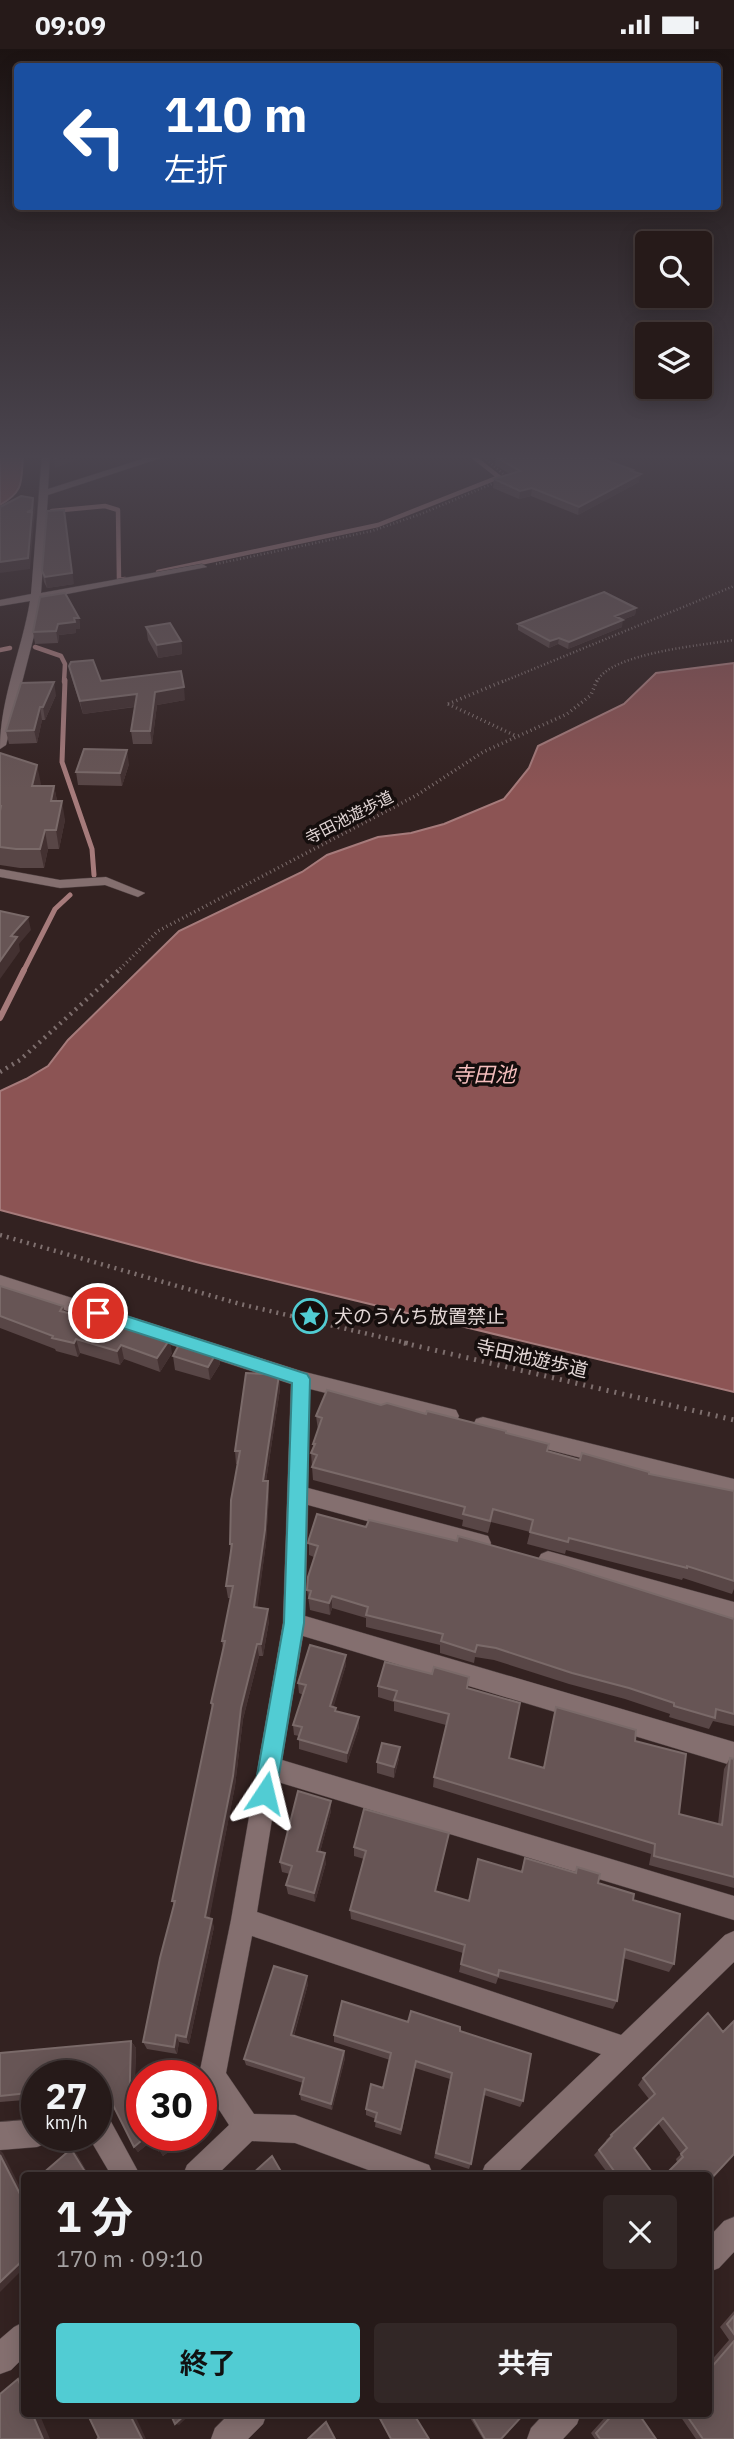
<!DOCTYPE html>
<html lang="ja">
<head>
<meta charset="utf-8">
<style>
	body { margin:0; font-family:"IBM Plex Sans","Noto Sans JP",sans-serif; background:#322726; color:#f1f3f6; height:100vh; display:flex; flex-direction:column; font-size:26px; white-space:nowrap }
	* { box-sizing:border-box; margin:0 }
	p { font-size:23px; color:#a4a1a2 }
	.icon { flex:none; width:38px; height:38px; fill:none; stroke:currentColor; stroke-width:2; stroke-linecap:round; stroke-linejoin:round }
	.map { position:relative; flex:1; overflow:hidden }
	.drawer { position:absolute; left:21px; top:2123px; width:691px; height:245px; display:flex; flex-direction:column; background:#261a19; border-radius:7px; box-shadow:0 4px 18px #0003,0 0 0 2px #423838 }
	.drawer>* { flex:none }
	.hud { position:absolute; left:14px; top:14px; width:707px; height:147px; border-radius:7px; box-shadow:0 4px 18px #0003,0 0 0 2px #423838; background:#1a4fa0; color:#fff; overflow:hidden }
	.tools { position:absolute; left:635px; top:182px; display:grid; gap:14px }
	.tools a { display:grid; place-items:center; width:77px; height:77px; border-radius:7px; background:#261a19; box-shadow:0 4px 18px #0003,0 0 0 2px #423838; font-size:35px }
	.speed { position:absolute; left:21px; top:2011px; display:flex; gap:14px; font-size:35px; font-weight:700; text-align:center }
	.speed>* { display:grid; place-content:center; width:91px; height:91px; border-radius:50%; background:#261a19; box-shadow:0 4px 18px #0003,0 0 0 2px #423838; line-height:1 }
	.speed small { font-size:18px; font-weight:400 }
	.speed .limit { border:10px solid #d22; background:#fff; color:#111 }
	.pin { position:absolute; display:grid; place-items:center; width:60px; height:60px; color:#fff; margin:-30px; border:4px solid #fff; border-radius:50%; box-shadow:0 2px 7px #0007 }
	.me { position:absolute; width:77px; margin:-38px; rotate:10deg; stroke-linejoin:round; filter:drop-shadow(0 0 5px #0008) }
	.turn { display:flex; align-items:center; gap:24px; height:147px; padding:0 35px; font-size:32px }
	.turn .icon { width:91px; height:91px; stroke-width:2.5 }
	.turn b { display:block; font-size:49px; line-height:60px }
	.round { display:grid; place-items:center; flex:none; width:74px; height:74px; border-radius:7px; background:#322726 }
	.head { display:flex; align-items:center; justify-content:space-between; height:119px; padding:0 35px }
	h1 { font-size:42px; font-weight:700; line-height:52px }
	.cta { display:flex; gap:14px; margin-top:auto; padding:14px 35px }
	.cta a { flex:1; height:80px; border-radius:7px; background:#51ccd3; color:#111; font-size:28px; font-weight:700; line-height:80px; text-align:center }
	.cta a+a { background:#322726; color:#f1f3f6 }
	.status { display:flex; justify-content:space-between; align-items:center; height:49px; padding:0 35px; background:#261a19; direction:ltr }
	.status svg { height:19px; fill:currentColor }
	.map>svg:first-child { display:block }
</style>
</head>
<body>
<div class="status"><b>09:09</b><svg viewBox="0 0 49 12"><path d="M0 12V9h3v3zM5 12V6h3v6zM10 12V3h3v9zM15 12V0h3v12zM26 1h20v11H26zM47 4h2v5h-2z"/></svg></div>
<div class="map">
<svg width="734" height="2390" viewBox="0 0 734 2390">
	<rect width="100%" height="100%" fill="#332221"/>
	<path fill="#8c5454" stroke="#a67b7b" stroke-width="2" d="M0,406H23C21,432 25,442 0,456Z
		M734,614V1343L200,1214L0,1161V1042L26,1030L48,1017L68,991L179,882L302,823L327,806L378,788L411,784L444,775L504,750L529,719L538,697L624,655L656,624Z"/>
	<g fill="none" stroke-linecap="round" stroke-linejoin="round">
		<path stroke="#a67b7b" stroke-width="4.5" d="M52,462L105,457L118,461L119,531L125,530
			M158,523L378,476L499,428L471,406
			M35,598L61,607L65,615L64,633
			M0,601L10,599"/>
		<path stroke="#a67b7b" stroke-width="5" d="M65,631L62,713L92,800L94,826
			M23,923L55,860L70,846"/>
		<path stroke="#a67b7b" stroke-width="6" d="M0,969L24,921"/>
		<g stroke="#4e4040" stroke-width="1">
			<path id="minor" d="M42,406H50L48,440L155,406H170L48,446L41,544L202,515L207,518L41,550L36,579L6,696L0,700C0,649 22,601 30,552L0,557V551L31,545Z
				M0,820L60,831L106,828L145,844L138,848L105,836L60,839L0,828Z
				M0,1226L301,1322L456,1361L459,1367L456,1373L449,1375L310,1340L308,1439L481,1485L488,1487L491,1494L488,1501L481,1503L308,1456L305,1567L734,1693V1717L303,1587L282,1711L734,1847V1871L278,1733L257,1863L621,1986L725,1886L734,1882V1913L515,2126H481L485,2116L601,2005L252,1887L226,2024L254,2065L295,2066L429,2116L433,2126H382L295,2094L252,2092L217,2126H183L187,2116L229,2076L203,2036L201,2026H199L231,1871L283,1574L291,1335L0,1240Z
				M483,1368L734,1430V1448L483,1384L476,1382L473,1376L476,1370Z
				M548,1502L734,1553V1573L541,1519L537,1512L541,1505Z
				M99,2065L109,2069L140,2126H111L91,2092L85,2086H96V2066Z
				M37,2070V2086H50L47,2094L37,2098L0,2101V2073Z
				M734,2168V2203L719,2219L709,2223V2188L724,2172Z
				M24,2273V2308L11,2321L0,2325V2290L14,2278Z
				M230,2364H267L263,2375L248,2390H211L215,2379Z
				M545,2364H581L577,2375L563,2390H527L531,2379Z"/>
		</g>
		<path stroke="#7e6f6e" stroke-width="2.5" stroke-dasharray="1 2.5" stroke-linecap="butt" d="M481,406L507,428
			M216,515L372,482L421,465L499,432
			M502,633L734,537
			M597,633C609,604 704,596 734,591"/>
		<path stroke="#7e6f6e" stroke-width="3.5" stroke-dasharray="1 3.5" stroke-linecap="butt" d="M448,655L506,631
			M448,655L516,687
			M117,923L158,882L417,746L483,703L567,665L591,646L597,631"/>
		<path stroke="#7e6f6e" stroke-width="4.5" stroke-dasharray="2 5" stroke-linecap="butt" d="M0,1023L20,1011L119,921
			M0,1186L240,1255L411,1295"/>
		<path stroke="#7e6f6e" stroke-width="5" stroke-dasharray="2 6" stroke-linecap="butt" d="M404,1294L734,1371"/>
		<use href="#minor" fill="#846f6f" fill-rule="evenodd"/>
	</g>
	<path fill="#584646" d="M711,406H734V413L711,407Z
		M496,408L632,422L639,433L578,466L531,447L519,450L493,439L494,430L510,425L495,416Z
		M42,522L74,535L47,539L44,533Z
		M636,559L635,566L622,571V578L568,600L558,595L549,599L518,581V575Z
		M79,569L80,580H76V584L59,586L58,594L35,595L33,583Z
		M146,578L181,592L182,605L158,609L148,591Z
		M69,617L101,632L185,651L157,656L152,695H133L131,682L135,658L83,665L72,630Z
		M56,646L45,671H42L37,694L9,695L6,682Z
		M0,704L37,716L40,737H54L57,752L65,771L59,800H48L44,819H20L0,816Z
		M129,715L122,737L78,736L76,723Z
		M0,1237L63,1257L65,1263L172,1304L160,1323L124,1310L120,1316L80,1304L78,1308L56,1302L55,1300L0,1279Z
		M218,1301L220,1315L210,1331L175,1321L173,1307Z
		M279,1326L280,1340L266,1432H268L269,1445L266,1494L257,1559L269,1572L263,1607H259L243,1670L235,1737L209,1869L214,1878L189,1995L179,1993L177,2005L147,2000L143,1993L174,1856L172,1852L212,1660L211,1654L223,1600L222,1592L231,1549H228L226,1537L231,1503L230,1495L237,1415H236L235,1402Z
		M381,1356L426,1365L506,1384L547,1402L580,1411L734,1442V1540L732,1545L683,1529L682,1531L566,1501L565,1505L527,1495L530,1483L491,1473L488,1484L462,1477L463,1471L313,1431L311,1404L313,1400V1395L318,1381L316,1367Z
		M309,1490L712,1564L734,1570V1677L713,1672L709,1680L669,1668L670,1665L625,1650L569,1635L494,1611L475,1608L474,1614L440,1604V1596L366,1578V1569L332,1559L330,1566L310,1561L307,1541L314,1508L309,1506Z
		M346,1616L333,1658L336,1659V1662L359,1678L347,1714L299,1700V1687L294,1686L293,1676L303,1646L299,1644L298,1634Z
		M432,1625L468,1639L509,1709L544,1719L556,1658L635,1692L679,1765L718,1775L724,1720L730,1709L734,1710V1839L649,1816L651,1805L433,1738L434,1728L446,1676L394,1662V1653L378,1648V1637Z
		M399,1709L394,1729L377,1724V1713Z
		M331,1752V1762L320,1803L326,1814L315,1853L288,1845L286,1836L290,1825L282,1823L280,1813Z
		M447,1793L436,1842L469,1852L521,1823L525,1809L575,1824L577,1818L598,1834L633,1851L674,1915L669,1923L623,1909L617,1952L613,1960L498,1929L496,1935L459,1923L463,1904L351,1870L350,1861L364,1810L354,1807V1798Z
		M308,1935L294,1987L344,2002L345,2009L332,2061L301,2051L300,2045L303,2034L246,2016L244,2010Z
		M708,1964L709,2126H664L677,2113L676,2110L681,2105L658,2074L634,2099L654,2126H609L594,2106L607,2092L606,2091L611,2086L649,2050L638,2036L643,2029Z
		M408,1973L460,1982L523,2052L520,2058L484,2046L471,2115L469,2120L434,2109L450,2030L415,2019L401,2086L375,2078L376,2070L366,2066V2060L383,2039L390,2011L334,1993V1986Z
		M131,1992L136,1999L134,2061L184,2091L163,2107L154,2090L138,2103L134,2098L113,2056L96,2058V2026H37V2050L0,2053V2004Z
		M734,2262V2390H696L678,2364H709V2314L729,2291L720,2278Z
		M467,2364H522L501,2390H483Z
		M609,2364H638L656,2390H595L591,2384Z"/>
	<path fill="#433131" d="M63,406H89L55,419L54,410Z
		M641,425L639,433L578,466L579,458Z
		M532,439L531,447L519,450L520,442Z
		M33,449L35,460L30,520L0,524V513Z
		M64,461L74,535L47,539L45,528Z
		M636,559L635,566L614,574L615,567Z
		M74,569H79L80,580H76V584L59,586L58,594L56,582L58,575Z
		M623,571L622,578L568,600L569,593Z
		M559,589L558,595L549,599L550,592Z
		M181,592L182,605L158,609L157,596Z
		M54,633L56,646L45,671L43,658Z
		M184,638L185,651L157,656L152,695L150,682L155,643Z
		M137,645L139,657L83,665L80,652Z
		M40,658L42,671L37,694L34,681Z
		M127,701L129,715L122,737L120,724Z
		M37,716L41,735L36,755L32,737Z
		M54,737L58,756L51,752Z
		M62,752L65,771L59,800L56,781Z
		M45,781L48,800L44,819L40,800Z
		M28,868L31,881L19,895L20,902L0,930V912L11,887Z
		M76,1290L80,1304L78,1308L74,1294Z
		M170,1290L172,1304L160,1323L157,1309Z
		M121,1296L124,1310L120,1316L117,1302Z
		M218,1301L220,1315L210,1331L208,1318Z
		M279,1326L280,1340L264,1445L263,1432Z
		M268,1432L269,1445L266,1494L256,1570L254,1558Z
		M332,1547V1559L330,1566L329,1554Z
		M268,1560L269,1572L263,1607L261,1595Z
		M257,1595L259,1607L243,1670L235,1737L208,1877L205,1868L241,1659Z
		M346,1606V1616L331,1667L330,1657Z
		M359,1668V1678L347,1714V1704Z
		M400,1698L399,1709L394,1729V1718Z
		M331,1752V1762L318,1811L317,1802Z
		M449,1784L447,1793L434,1851L435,1842Z
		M325,1804L326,1814L315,1853L314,1844Z
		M212,1870L214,1878L189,1995L186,1988Z
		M307,1927L308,1935L292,1993L291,1986Z
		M176,1986L179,1993L177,2005L174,1998Z
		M131,1992L136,1999L133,2070L129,2064Z
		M344,2002L345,2009L332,2061L331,2055Z
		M148,2086H152L155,2089L138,2103L134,2098Z
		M180,2086H181L184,2091L163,2107L159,2101Z
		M71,2100L77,2105L89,2126H87Z
		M0,2101L3,2104L24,2146L20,2145L0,2106Z
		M24,2209V2219L0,2243V2233Z
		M18,2330L24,2331V2346Z
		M32,2364H39L50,2390H43Z
		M129,2364H134L146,2390H142Z
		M187,2364H192L179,2376L175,2375Z"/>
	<path fill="#675555" stroke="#7a6a69" stroke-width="2" d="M54,406H63L54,410Z
		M503,406H592L633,421L631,422L641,425L579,458L532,439L520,442L494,430L520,422L496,408Z
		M21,447L33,449L32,461L27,463H32L28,509L0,513V458Z
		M64,461L72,524L45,528L42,522L47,462Z
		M604,543L636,559L615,567L623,571L569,593L559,589L550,592L518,575Z
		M65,544L79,569H74L75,573L58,575L56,582L33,583L40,548Z
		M170,574L181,592L157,596L146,578Z
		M93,611L101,632L181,622L184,638L155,643L150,682H131L137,645L80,652L69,617L71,613Z
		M54,633L43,658H40L34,681L6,682L21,634Z
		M84,700L127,701L120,724L76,723Z
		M0,704L37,716L32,737H54L51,752H62L56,781H45L40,800H16L0,798V762L1,757H0Z
		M0,862L28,868L11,887L17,888L0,912Z
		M0,1237L63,1257L60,1262L98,1271L100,1267L170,1290L157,1309L121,1296L117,1302L76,1290L74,1294L52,1289L53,1287L0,1267Z
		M182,1290L218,1301L208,1318L173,1307Z
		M246,1324L279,1326L263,1432H268L265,1481L254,1558L268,1560L261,1595H257L241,1659L233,1727L205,1868L212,1870L186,1988L176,1986L174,1998L143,1993L160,1909L175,1852H172L213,1655L211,1654L225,1592H222L233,1537H226L232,1495H230L231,1451L240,1402H235Z
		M327,1341L381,1356L387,1354L426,1365L427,1362L506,1382V1384L549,1395L547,1402L580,1411L582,1404L649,1423V1425L734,1442V1532L687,1517V1519L569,1489L568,1493L530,1483L533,1471L493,1460L490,1472L463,1465L465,1458L312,1418L317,1406L311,1404L315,1395H313L322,1369L316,1367Z
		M317,1465L366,1478L369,1471L457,1492L458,1487L562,1516L734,1570V1665L716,1660L715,1669L674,1657V1654L629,1639L572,1624L496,1599L477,1596L475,1603L441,1592L443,1585L366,1566L368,1558L332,1547L329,1554L309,1549L311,1542L307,1541L308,1528L318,1497L308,1494L309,1490Z
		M310,1596L346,1606L330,1657L336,1659L335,1662L359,1668L347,1704L298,1690L302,1678L293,1676L306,1636L298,1634Z
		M385,1613L432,1625L434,1618L469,1628L467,1639L520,1654L509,1709L544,1719L556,1658L636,1681L635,1692L686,1705L679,1765L722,1776L730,1709L734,1710V1828L654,1807L655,1795L434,1728L449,1665L394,1651L397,1642L378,1637Z
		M382,1694L400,1698L394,1718L377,1713Z
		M298,1742L331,1752L317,1802L325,1804L314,1844L286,1836L292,1817L280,1813Z
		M364,1760L449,1784L435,1842L469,1852L478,1810L522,1823L525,1809L576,1824L577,1818L600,1825L598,1834L634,1845L633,1851L680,1865L674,1915L625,1900L617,1952L499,1921L498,1927L461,1915L465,1896L350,1861L366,1802L354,1798Z
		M274,1917L307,1927L291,1986L344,2002L331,2055L300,2045L304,2029L244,2010Z
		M342,1952L408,1973L411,1962L460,1978V1982L531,2005L523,2052L485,2040L471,2115L436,2104L452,2024L416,2012L401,2081L375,2072L377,2064L366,2060L371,2035L383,2039L391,2004L334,1986Z
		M708,1964L723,1983L734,1972V2105L709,2132V2126H665L683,2108L681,2105L687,2099L663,2069L634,2099L654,2126H617L599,2101L612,2087L611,2086L655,2045L643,2029Z
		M131,1992L129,2064L142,2054V2086H148L134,2098L110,2050L96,2051V2026H37V2043L0,2047V2004Z
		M152,2086H180L159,2101Z
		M71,2100L87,2126H41Z
		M0,2106L20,2145L24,2141V2210L0,2233Z
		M272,2107L283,2126H251Z
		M734,2267V2285L727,2275Z
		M734,2292V2390H703L685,2364H709V2321Z
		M18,2330L24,2346V2364H32L43,2390H0V2345Z
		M87,2364H129L142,2390H97L99,2389Z
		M170,2364H187L175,2375Z
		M377,2364H413L429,2390H391Z
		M470,2364H522L523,2366L501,2390H485Z
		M614,2364H638L656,2390H600L596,2384Z
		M326,2373L335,2390H308Z"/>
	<linearGradient id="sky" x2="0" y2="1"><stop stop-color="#1c1312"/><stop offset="0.55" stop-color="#4a444e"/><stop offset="1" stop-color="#4a444e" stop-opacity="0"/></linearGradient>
	<rect width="734" height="741" fill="url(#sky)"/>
	<path fill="#51ccd3" stroke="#358589" stroke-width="2" d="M98,1258L307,1325L310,1330L304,1574L276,1744L273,1752L265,1755L257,1752L254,1744L284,1574L292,1334L92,1269L90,1264L92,1260Z"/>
	<defs>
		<g id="sight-ring" transform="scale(1.75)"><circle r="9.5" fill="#150e0d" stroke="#51ccd3" stroke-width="1.5"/><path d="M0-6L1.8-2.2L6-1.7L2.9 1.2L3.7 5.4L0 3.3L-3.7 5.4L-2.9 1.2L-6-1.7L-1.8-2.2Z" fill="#51ccd3"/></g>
	</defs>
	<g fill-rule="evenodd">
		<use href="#sight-ring" x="310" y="1267"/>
	</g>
	<g text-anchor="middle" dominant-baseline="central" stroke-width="7" stroke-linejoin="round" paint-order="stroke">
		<g font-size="16" fill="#e2d6d5" stroke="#150e0d">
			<text transform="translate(349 768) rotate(-27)">寺田池遊歩道</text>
		</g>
		<g font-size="19" fill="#e2d6d5" stroke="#150e0d" text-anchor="start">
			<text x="334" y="1267">犬のうんち放置禁止</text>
		</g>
		<g font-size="19" fill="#e2d6d5" stroke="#150e0d">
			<text transform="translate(532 1309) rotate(13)">寺田池遊歩道</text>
		</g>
		<g font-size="21" font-style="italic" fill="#f6bfbe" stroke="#150e0d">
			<text x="484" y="1025">寺田池</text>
		</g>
	</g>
</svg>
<div class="tools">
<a><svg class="icon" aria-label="search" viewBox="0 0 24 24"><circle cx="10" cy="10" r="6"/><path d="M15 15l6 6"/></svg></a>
<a><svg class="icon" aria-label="layers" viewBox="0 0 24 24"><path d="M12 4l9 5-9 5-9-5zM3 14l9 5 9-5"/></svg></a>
</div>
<div class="speed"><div>27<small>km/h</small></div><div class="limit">30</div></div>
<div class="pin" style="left:98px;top:1264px;background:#d93025"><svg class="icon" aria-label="arrive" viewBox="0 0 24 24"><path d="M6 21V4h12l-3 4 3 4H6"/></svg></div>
<svg class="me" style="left:265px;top:1744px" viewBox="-20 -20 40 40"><path d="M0-17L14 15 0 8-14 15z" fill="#51ccd3" stroke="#fff" stroke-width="4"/></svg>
<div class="hud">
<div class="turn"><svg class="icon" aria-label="left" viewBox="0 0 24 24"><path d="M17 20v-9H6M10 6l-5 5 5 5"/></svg><div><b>110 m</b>左折</div></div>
</div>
<section class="drawer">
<div class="head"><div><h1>1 分</h1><p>170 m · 09:10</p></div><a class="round"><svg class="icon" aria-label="close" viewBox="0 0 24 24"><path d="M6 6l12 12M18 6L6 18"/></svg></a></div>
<div class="cta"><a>終了</a><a>共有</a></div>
</section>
</div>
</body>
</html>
